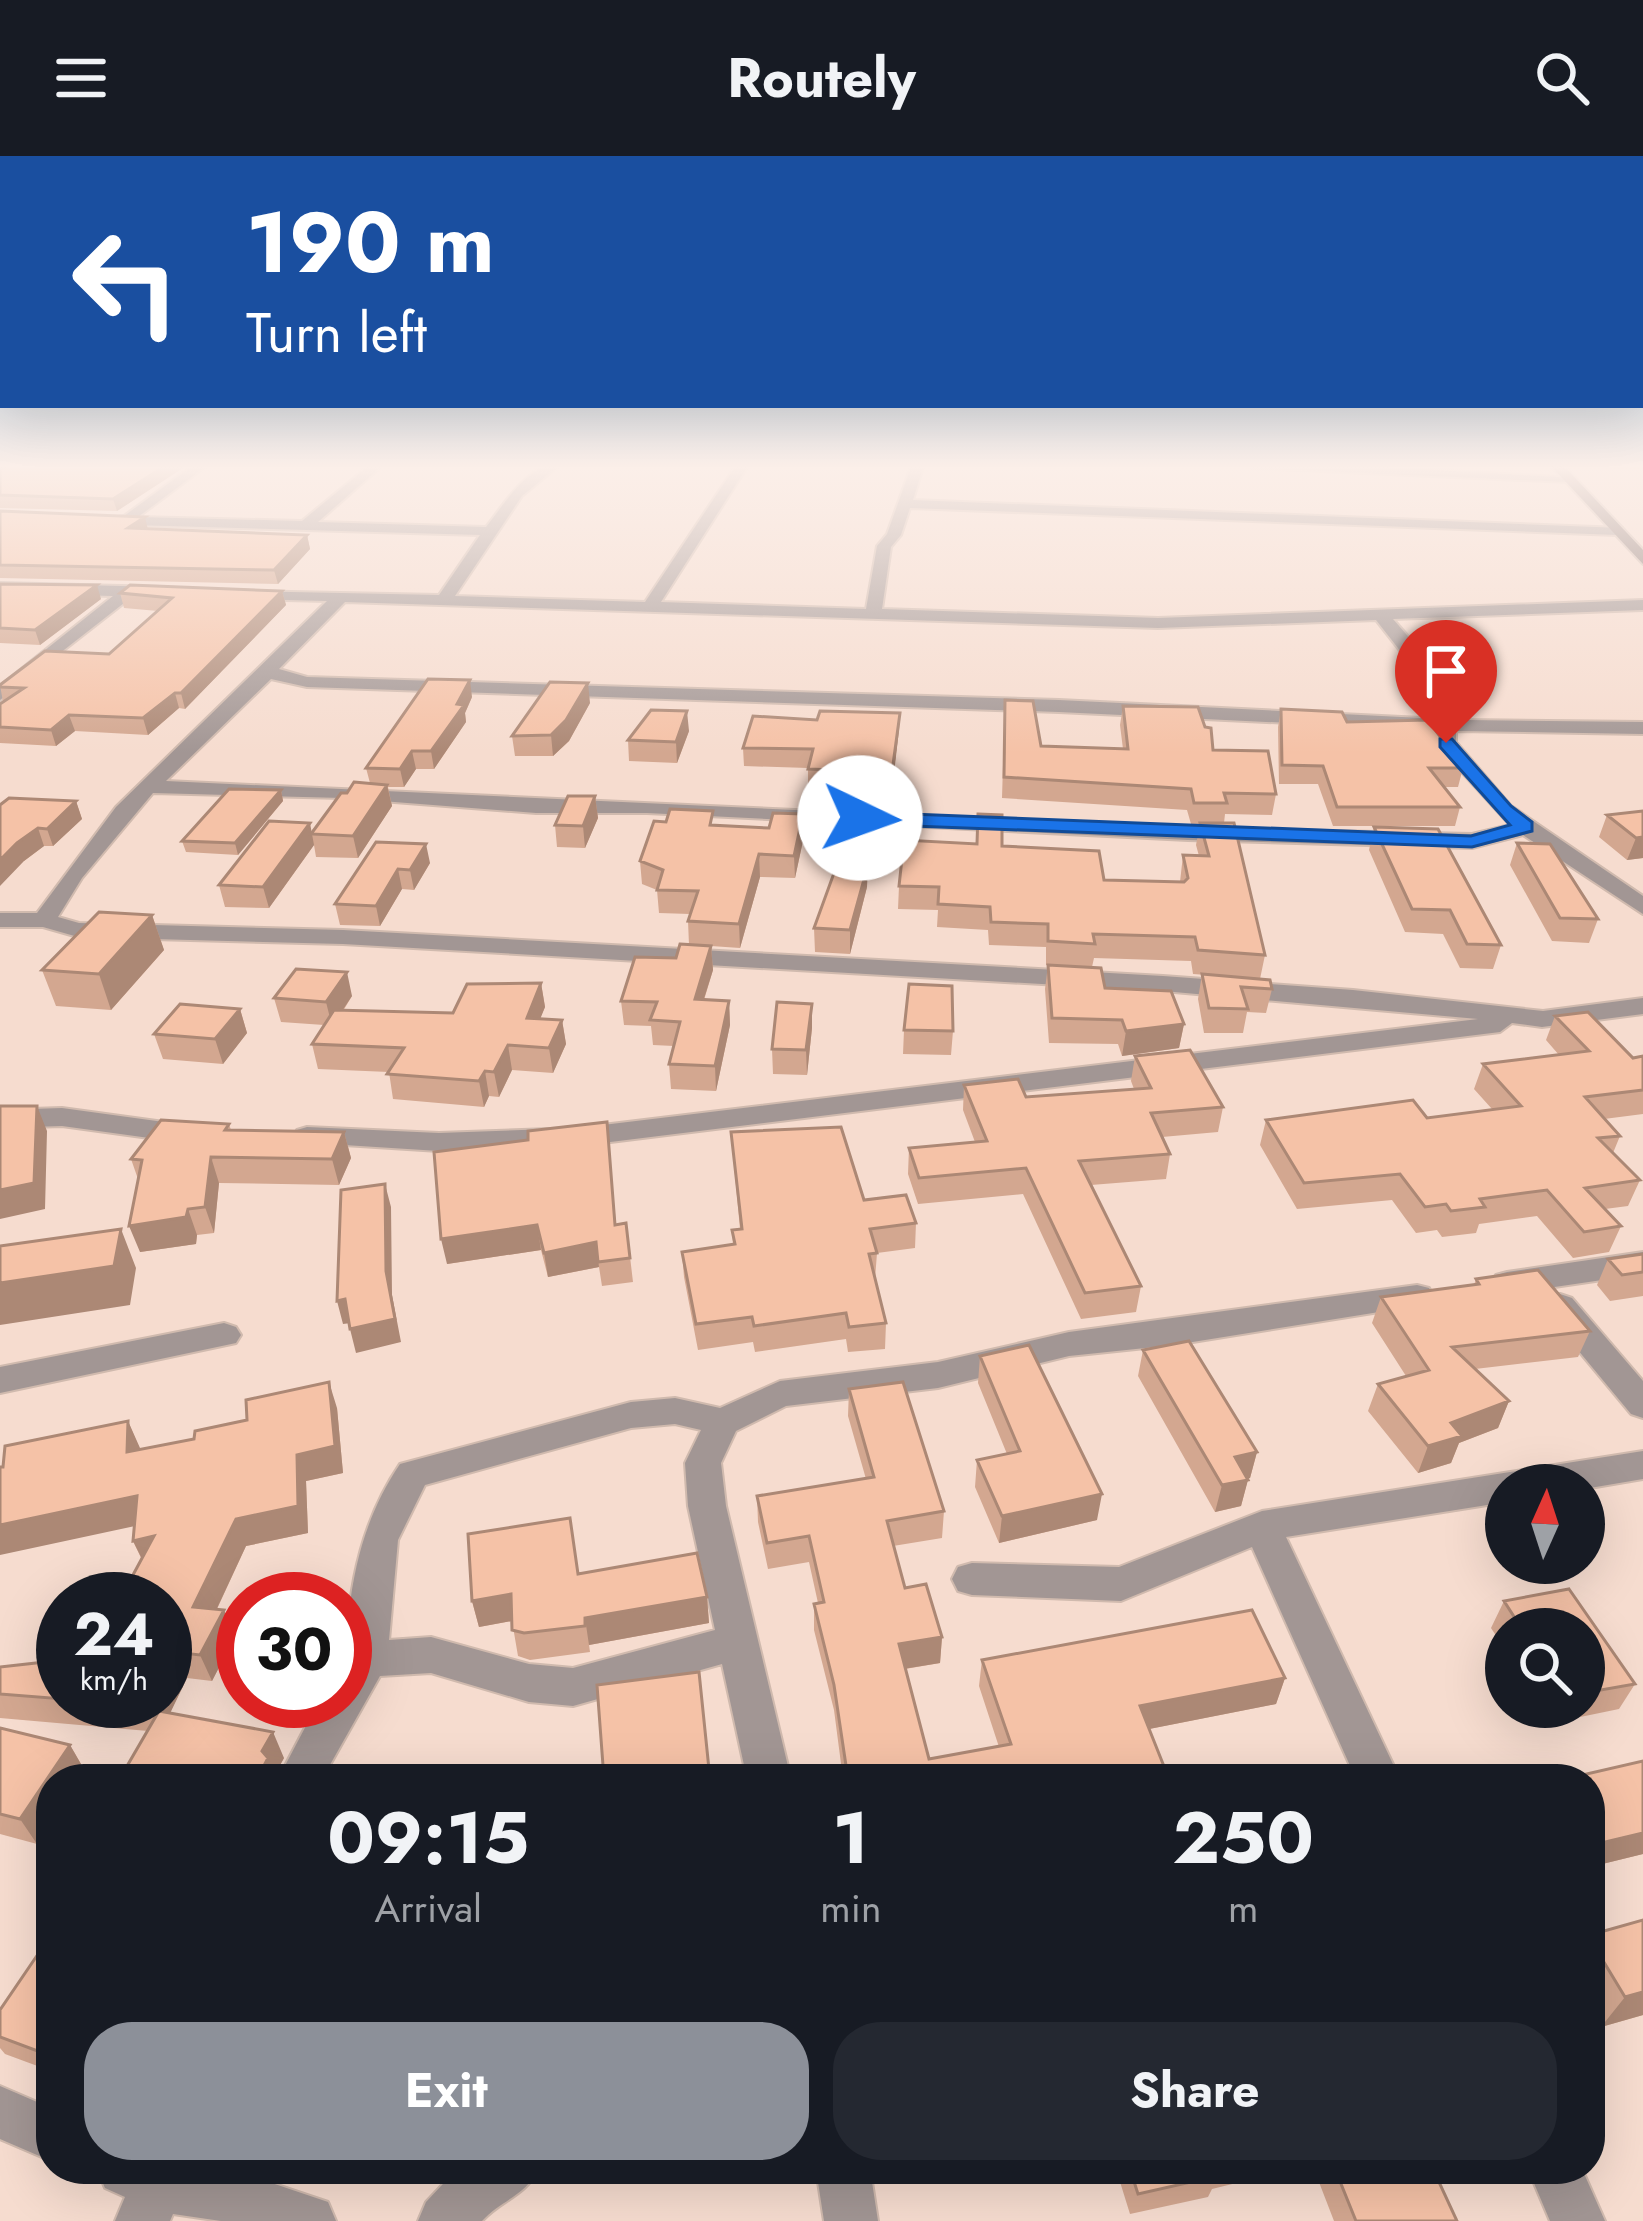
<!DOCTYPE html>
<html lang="en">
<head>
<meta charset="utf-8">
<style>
	body { margin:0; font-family:Jost,sans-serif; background:#242831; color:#f1f3f6; height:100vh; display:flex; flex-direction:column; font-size:45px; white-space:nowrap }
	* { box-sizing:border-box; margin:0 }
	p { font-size:39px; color:#9ea1a6 }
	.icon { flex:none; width:66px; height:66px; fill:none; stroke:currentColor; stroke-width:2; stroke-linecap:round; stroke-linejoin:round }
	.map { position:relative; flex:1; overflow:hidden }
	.panel { position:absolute; left:36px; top:1608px; width:1569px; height:420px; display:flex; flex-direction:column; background:#171b24; border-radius:48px; box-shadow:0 12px 48px #0002 }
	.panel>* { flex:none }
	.banner { position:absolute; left:0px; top:0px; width:1644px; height:252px; box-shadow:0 12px 48px #0002; background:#1a4fa0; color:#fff; overflow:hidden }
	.needle { width:78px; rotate:3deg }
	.tools { position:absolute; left:1485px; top:1308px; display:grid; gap:24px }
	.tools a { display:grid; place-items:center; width:120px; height:120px; border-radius:50%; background:#171b24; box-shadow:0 12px 48px #0002; font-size:60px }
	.speed { position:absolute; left:36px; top:1416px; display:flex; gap:24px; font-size:60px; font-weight:700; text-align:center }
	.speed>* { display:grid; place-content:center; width:156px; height:156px; border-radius:50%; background:#171b24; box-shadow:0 12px 48px #0002; line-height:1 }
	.speed small { font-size:30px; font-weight:400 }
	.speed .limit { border:18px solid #d22; background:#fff; color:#111 }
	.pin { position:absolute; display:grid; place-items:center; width:102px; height:102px; color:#fff; margin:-123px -51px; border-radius:50% 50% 50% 0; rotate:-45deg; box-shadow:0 0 12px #0007 }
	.pin .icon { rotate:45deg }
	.me { position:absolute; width:132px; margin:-66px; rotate:93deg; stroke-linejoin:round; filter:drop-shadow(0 0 9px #0008) }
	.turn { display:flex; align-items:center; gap:42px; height:252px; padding:0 48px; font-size:54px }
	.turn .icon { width:156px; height:156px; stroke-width:2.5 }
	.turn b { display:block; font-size:84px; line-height:102px }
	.eta { display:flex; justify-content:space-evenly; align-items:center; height:204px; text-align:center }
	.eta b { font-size:72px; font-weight:700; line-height:84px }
	.action { display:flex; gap:24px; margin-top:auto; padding:24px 48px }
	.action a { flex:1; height:138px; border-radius:48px; background:#8c9099; color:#fff; font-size:48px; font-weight:700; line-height:138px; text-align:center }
	.action a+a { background:#242831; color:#f1f3f6 }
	header { display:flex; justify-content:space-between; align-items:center; height:156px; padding:0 48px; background:#171b24; font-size:54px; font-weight:700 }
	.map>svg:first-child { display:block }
</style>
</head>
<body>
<header><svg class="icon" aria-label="menu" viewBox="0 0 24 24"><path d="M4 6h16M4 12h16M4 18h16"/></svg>Routely<svg class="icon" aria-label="search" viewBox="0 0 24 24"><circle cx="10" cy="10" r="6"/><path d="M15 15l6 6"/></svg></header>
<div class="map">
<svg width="1643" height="2065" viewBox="0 0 1643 2065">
	<rect width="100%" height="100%" fill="#f6dccf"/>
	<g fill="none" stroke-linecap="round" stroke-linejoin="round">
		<g stroke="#d0baae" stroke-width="4">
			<path id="street" d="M195,308H209L138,361L302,365L371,308H384L318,366L486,371C506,346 527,308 561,308L522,340L455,440L645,446L737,308H749L661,446L866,453L877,390L887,378L912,308H924L913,344L1622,372L1617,379L910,352L901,379L891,391L882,453L1158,462L1643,444V454L1393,463L1458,538L1468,558L1464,564L1643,566V578L1456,575V586L1511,650L1643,740V758L1523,679L1472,692L1188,684L647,657H536L343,642L153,637L82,722L58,761L79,767L343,774L1163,820L1353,834L1543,855L1643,842V858L1542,871L1512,867L1500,876L578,990L439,995L297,986L293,980L297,974L307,971L439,977L578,972L1478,863L1163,835L343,788L78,781L43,771H0V757H37L116,651L327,445L246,443L240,441V435L439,439L480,379L131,369L101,364L124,360ZM345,446L1158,472L1376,464L1449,557L1442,563L1059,544L307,521L279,513ZM271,523L307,531L1059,556L1436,574L1439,591L1510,669L1472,678L1188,672L166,625Z
				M1246,308H1333L1575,322L1568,326L1252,312Z
				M0,427L162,431L170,436L162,441L133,440L0,544V530L113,440L0,437Z
				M62,952L193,970L207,979L193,988L62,970L0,972V954Z
				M1643,1096V1118L1507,1138L1496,1135L1491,1127L1496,1119L1507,1116Z
				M1417,1129L1429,1132L1433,1140L1429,1148L1174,1189L1069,1200L938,1232L786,1250L736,1275L721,1307L726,1350L791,1623H747L722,1508L573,1550L529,1546L431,1517L380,1520L322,1623H278L319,1545H345C345,1461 351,1380 400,1308L631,1246L675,1242L720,1252L780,1225L938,1206L1069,1176ZM675,1268L701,1274L685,1307L688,1350L715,1474L573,1512L529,1508L431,1481L389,1484L398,1384L425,1329L631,1272Z
				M1560,1138L1572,1142L1643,1225V1262L1631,1258L1548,1158L1544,1150L1548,1142Z
				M224,1167L236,1171L241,1179L236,1187L0,1237V1211Z
				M1643,1295V1323L1584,1333V1329H1506V1346L1286,1381L1400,1623H1356L1252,1391L1121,1445L972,1439L958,1435L952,1423L958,1411L972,1407L1119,1411L1262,1355Z
				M0,1930L51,1952V2005L0,1983Z
				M97,2013H230L328,2046L336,2065H221L173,2058L170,2065H115L125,2041L105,2032Z
				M457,2013H538C527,2039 501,2044 482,2065H418L426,2046Z
				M816,2013H870L878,2065H824Z
				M1528,2013H1582L1605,2065H1550Z"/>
		</g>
		<g stroke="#d0baae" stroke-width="4">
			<path id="secondary" d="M1549,308H1562L1643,394V408Z"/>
		</g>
		<use href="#street" fill="#a29694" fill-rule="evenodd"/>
		<use href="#secondary" fill="#83716e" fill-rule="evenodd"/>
	</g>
	<path fill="#d3a790" d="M189,308L117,355L0,352V313Z
		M0,355L148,373L307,379L310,393L278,428L0,422Z
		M0,428L101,443L40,489L0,487Z
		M282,435L286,449L185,553L179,552L148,579L75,575L56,590L0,587V548L3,546L0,529L109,498L158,455L124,452L120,437Z
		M472,541L465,557L466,566L434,613H416L404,631H388L392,650L358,702L316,701L314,689L269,752L225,751L219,729L312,677L347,637L370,627L366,612Z
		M1005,544L1041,590L1123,593L1120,569L1123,550L1213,594L1276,638L1272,659L1225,658L1224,667L1265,799L1260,823L1193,818L1191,805L1094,802L1092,811L1105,832L1184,868L1179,892L1122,900L1118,888L1049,887L1045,833L1048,809H1046V791L989,789L988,774L937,771L938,754L898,753L899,730L1002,690L1104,724L1180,726L1183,699L1199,700L1196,689L1200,668H1191L1187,654L1002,642Z
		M590,547L569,585L553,600H515L512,580Z
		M1281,553L1347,566L1463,612L1458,631H1444L1460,651L1455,670H1333L1318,628H1279L1278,571Z
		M900,557L892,635L808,631V612L744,610L743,592L817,564Z
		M689,575L677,607L629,605L628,584Z
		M281,634L283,645L238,699L186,696L182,685Z
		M595,640L598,662L585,692L557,691L555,669Z
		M76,645L82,663L53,690H44L24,705L0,649Z
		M1643,655V702L1627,704L1599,681L1607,659Z
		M803,658L804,680L795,722L760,721L740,792L711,790L713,814L704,844L729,845L730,869L716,935L671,933L669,908L674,890L653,889L651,870L624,869L621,845L676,802L689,789L688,765L690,758L659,757L657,734L642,728L640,705L714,669L769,672Z
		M1374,671L1501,789L1493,813L1460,812L1443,778L1405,776L1369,694Z
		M376,686L430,707L414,734L402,733L380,770L340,769L335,748Z
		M1517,687L1598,763L1589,787L1552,785L1510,709Z
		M867,731L850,798L815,796L814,772Z
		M152,759L164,794L111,854L56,850L42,814Z
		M1202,818L1272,833L1266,857L1247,856L1243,877H1204L1198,843Z
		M541,827L545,851L540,862L562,864L566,888L553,917L512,914L499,941L489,940L484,951L393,943L389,916L318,913L312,888L324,869L281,866L274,842L352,840L343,855L453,857Z
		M812,848V872L807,919L773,918L772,893Z
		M240,853L247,877L223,908L163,903L154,878Z
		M1555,860L1633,902L1643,900V958L1604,963L1620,980L1613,997L1640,1024L1628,1050L1605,1053L1621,1070L1609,1096L1573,1102L1537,1060L1479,1068L1476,1077L1442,1081L1437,1074L1416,1077L1392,1044L1297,1053L1260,989L1266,964L1427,962L1492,953L1474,933L1483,908L1559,899L1546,884Z
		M904,874L953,875L951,899L903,898Z
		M1135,900L1223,951L1218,976L1162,981L1170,998L1166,1023L1091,1029L1141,1130L1136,1156L1081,1163L1023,1038L918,1048L908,1018L909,992L975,986L963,954L964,929L1026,941L1134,933L1131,925Z
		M607,966L616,1069L626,1067L633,1126L602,1130L599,1111L548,1121L541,1094L447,1108L528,984Z
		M229,968L231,974L344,976L351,1002L339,1029L219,1027L214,1077L197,1079L196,1088L140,1096L138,1023L131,1003Z
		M731,976L864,1044L916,1067L915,1092L877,1097L875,1123L886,1167L885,1193L848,1196L846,1183L755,1196L753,1186L698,1194L684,1121L682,1096L733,1089L732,1074L740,1073Z
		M1643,1098V1140L1610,1145L1597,1129L1608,1103Z
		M1476,1123L1590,1175L1578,1201L1475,1213L1509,1245L1498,1272L1459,1287L1451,1307L1418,1317L1368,1255L1378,1228L1406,1220L1372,1167L1381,1141L1474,1129Z
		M1143,1194L1257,1296L1250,1322L1248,1323L1241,1350L1215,1356L1138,1220Z
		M980,1200L1097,1364L999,1387L975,1331L977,1304L1007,1298L978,1227Z
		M849,1233L944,1355L942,1382L893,1390L905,1432L942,1481L940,1507L905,1513L929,1603L999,1591L979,1530L982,1504L1285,1522L1276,1548L1149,1573L1169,1623H843L834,1554L814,1474V1448L818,1447L809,1406L768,1413L758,1366L757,1340L866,1323L848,1260Z
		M337,1252L343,1317L306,1325L308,1377L246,1390L217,1453L235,1480L212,1525L187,1522L170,1557L284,1602L275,1618L277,1623H127L123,1617L148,1575L0,1562V1511L63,1504V1545H165L126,1435L142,1404L133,1385L135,1370L128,1265L140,1294Z
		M579,1418L707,1441L709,1467L589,1489L590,1496L530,1504L518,1500L512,1465L479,1471L472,1445Z
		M1569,1433L1635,1528L1619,1553L1551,1567L1541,1551H1584V1473H1506V1495L1491,1472L1504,1445Z
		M0,1572L70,1589L85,1615L37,1688L0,1678Z
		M1643,1605V1698L1590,1711V1623Z
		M1643,1764V1859L1601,1871L1590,1852V1779Z
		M51,1779V1915L5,1898L0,1892V1854Z
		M1116,2013H1293L1212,2033L1208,2041L1130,2058Z
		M1321,2013H1433L1457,2065H1334L1317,2021Z"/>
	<path fill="#ac8875" d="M168,308H189L117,355L113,343Z
		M145,361L148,374L128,372Z
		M307,379L310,393L278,428L274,414Z
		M97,429L101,443L40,489L35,474Z
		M282,435L286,449L185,553L181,537Z
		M470,524L472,541L465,557L466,566L434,613L431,595Z
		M588,527L590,547L569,585L553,600L551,579Z
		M175,537L179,552L148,579L143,562Z
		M687,555L689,575L677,607L676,586Z
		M900,557L899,574L892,635V616Z
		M69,559L75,575L56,590L51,574Z
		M412,595L416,613L404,631L400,613Z
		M387,629L392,650L358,702L353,680Z
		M281,634L283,645L238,699L235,687Z
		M595,640L598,662L585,692L583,670Z
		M76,645L82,663L53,690L47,673Z
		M803,658L804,680L795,722L794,700Z
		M310,667L314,689L269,752L263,731Z
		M38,672L44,690L24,705L0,730V704L17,687Z
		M1643,681V702L1627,704L1636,682Z
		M426,688L430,707L414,734L410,714Z
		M759,698L760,721L740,792L739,768Z
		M868,709L867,731L850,798V774Z
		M398,713L402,733L380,770L376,750Z
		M152,759L164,794L111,854L99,818Z
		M711,790L713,814L696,868L695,843Z
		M347,816L352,840L332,870L326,846Z
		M541,827L545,851L531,886L527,862Z
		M729,845L730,869L716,935L715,910Z
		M812,848V872L807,919L806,894Z
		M240,853L247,877L223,908L215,883Z
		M562,864L566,888L553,917L549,892Z
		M1184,868L1179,892L1122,900L1126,875Z
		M508,889L512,914L499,941L494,916Z
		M485,915L489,940L484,951L479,925Z
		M37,950L47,975L45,1053L0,1063V1034Z
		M344,976L351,1002L339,1029L332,1003Z
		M211,1001L219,1027L214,1077L205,1051Z
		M385,1028L391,1051L392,1139L401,1186L356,1197L350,1173L386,1115Z
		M188,1053L197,1079L196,1088L140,1096L129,1070Z
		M537,1069L541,1094L447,1108L441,1083Z
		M121,1073L136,1112L130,1149L0,1169V1127Z
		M596,1086L599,1111L548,1121L544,1097Z
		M345,1143L351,1167L343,1168L337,1145Z
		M329,1226L337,1252L343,1317L306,1325L308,1377L246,1390L205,1478L193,1451L236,1363L297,1299Z
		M1509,1245L1498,1272L1459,1287L1451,1307L1418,1317L1428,1290L1451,1267Z
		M128,1265L140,1292L139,1323L127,1296Z
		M1257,1296L1250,1322L1228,1327L1235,1301Z
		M1248,1324L1241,1350L1215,1356L1222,1329Z
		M1102,1338L1097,1364L999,1387L1002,1360Z
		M137,1340L149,1367L0,1399V1369Z
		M154,1380L146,1411L133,1385Z
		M511,1438L517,1464L479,1471L472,1445Z
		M707,1441L709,1467L589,1489L590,1496L585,1462Z
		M224,1454L235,1480L212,1525L200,1499Z
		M942,1481L940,1507L897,1514L899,1488Z
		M174,1496L187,1522L161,1576L148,1551L151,1545H165V1515Z
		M1285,1522L1276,1548L1134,1576L1140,1550Z
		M273,1576L284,1602L275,1618L277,1623H257L262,1595Z
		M70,1589L85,1615L80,1623H51V1667L37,1688L20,1663Z
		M1643,1677V1698L1590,1711V1699L1597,1688Z
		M1643,1836V1859L1601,1871L1625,1841Z"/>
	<path fill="#f5c2a7" stroke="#ac8875" stroke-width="3" d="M10,308H168L113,343L0,339V313Z
		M0,355L145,361L128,372L307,379L274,414L0,409Z
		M0,428L97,429L35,474L0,472Z
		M130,429L282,435L181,537H175L143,562L69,559L51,574L0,571V548L24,532L0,531V529L45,495L109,498L172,442L120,437Z
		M428,523L470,524L457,548L464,549L431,595H412L400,613L366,612Z
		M550,526L588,527L566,564L551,579L512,580Z
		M1005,544L1033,545L1041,590L1128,593L1123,550L1198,551L1205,571L1211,572L1213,594L1268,595L1276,638L1224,637L1227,647H1194L1191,633L1004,621Z
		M1281,553L1342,556L1347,566L1428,564L1463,612H1429L1460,651H1337L1323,610L1282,609Z
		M651,554L687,555L676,586L628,584Z
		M820,555L900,557L892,616L808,613L813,593L743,592L753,560L817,564Z
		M354,626L387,629L353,680L311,678L341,637H347Z
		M229,633L281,634L235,687L182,685Z
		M568,640H595L583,670L555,669Z
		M9,642L76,645L47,673L38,672L17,687L0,704V649Z
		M670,653L713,655L710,669L769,672L773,657L803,658L794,700L759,698L739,768L688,765L698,735L657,734L663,714L640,705L654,665L666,666Z
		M1643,655V681L1636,682L1607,659Z
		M978,658L1002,659V690L1099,695L1104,724L1184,726L1188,722L1183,699L1209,700L1200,667H1234L1265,799L1198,794L1195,781L1093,778L1095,788L1048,785V768L991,766L990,751L938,748L939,731L899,730L904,684L977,688Z
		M269,665L310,667L263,731L219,729Z
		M1374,671L1438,673L1501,789L1467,788L1450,754L1412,753Z
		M376,686L426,688L410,714L398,713L376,750L335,748Z
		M1517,687L1550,688L1598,763L1560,762Z
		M838,706L868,709L850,774L814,772Z
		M99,756L152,759L99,818L42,814Z
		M680,788L711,790L695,843L729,845L715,910L669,908L680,866L650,864L657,846L621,845L635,801L676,802Z
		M1048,809L1101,812L1105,832L1171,835L1184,868L1126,875L1122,864L1052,862Z
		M296,813L347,816L326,846L274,842Z
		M1202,818L1270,824L1272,833L1241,831L1248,853L1209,852Z
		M541,827L527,862L562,864L549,892L508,889L494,916L485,915L479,925L387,918L404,892L312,888L334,854L453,857L467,828Z
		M909,828L952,830L953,875L904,874Z
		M777,846L812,848L806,894L772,893Z
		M180,848L240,853L215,883L154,878Z
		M1588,856L1633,902L1643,900V934L1585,941L1620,980L1598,982L1640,1024L1585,1032L1621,1070L1584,1076L1547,1034L1480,1043L1485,1051L1451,1055L1446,1048L1425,1051L1400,1018L1304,1027L1266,964L1413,944L1427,962L1521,950L1483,908L1589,895L1555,860Z
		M1190,894L1223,951L1151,957L1170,998L1079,1005L1141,1130L1085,1137L1026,1012L919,1022L909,992L987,985L964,929L1018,923L1026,941L1151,932L1135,900Z
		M0,950H37L34,1027L0,1034Z
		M161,964L229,968L225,974L344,976L332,1003L211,1001L205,1051L188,1053L186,1061L129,1070L142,1004L131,1003Z
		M607,966L615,1069L626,1067L630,1102L598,1106L596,1086L544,1097L537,1069L441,1083L434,996L528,984V975Z
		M841,971L864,1044L906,1039L916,1067L870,1073L877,1097L869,1098L886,1167L849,1171L846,1157L754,1170L752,1161L696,1168L682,1096L735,1088L732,1074L742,1073L731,976Z
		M385,1028L386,1115L395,1163L350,1173L345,1143L337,1145L341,1034Z
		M121,1073L114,1110L0,1127V1090Z
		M1643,1098V1116L1622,1119L1608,1103Z
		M1538,1114L1590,1175L1452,1191L1509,1245L1451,1267L1462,1280L1428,1290L1378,1228L1429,1214L1381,1141L1479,1128L1476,1123Z
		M1189,1185L1257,1296L1235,1301L1248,1324L1222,1329L1143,1194Z
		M1029,1189L1102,1338L1002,1360L977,1304L1020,1295L980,1200Z
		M329,1226L335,1290L297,1299L298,1350L236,1363L193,1451L224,1454L200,1499L174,1496L165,1515V1443H120L154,1380L133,1385L137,1340L0,1369V1311H3L5,1290L128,1265L127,1296L194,1283L195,1275L247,1264L246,1244Z
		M903,1226L944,1355L887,1365L905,1432L926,1428L942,1481L899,1488L929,1603L1011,1588L982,1504L1252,1454L1285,1522L1140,1550L1169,1623H848L834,1529L814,1448L824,1446L809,1380L767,1387L757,1340L874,1321L849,1233Z
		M570,1362L578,1418L697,1397L707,1441L585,1462V1470L524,1477L512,1474L511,1438L472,1445L468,1378Z
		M1569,1433L1635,1528L1584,1537V1473H1522L1504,1445Z
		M63,1504V1543L0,1538V1511Z
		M699,1516L710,1623H604L597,1529Z
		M82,1545H151L148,1551Z
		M159,1555L273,1576L262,1595L268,1602L257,1623H154L123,1617Z
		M0,1572L70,1589L20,1663L0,1658Z
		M1643,1605V1677L1597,1688L1590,1677V1623H1565Z
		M1643,1764V1836L1625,1841L1590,1783V1779Z
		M51,1779V1900L0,1881V1854Z
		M1130,2013H1218L1216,2014L1218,2020L1138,2038Z
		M1335,2013H1433L1457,2065H1356Z"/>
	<linearGradient id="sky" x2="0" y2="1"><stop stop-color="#7db4de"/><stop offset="0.52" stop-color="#fbefe9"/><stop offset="1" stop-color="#fbefe9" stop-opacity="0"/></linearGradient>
	<rect width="1643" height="597" fill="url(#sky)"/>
	<path fill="#1a73e8" stroke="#114b97" stroke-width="3" d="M1440,583H1452L1511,650L1532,666V675L1472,691L860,668L850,662L860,656L1471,680L1510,669L1440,591Z"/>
</svg>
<div class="tools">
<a><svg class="needle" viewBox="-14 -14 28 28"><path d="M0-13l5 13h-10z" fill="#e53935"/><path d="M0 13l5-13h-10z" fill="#9ea1a6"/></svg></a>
<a><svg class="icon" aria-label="search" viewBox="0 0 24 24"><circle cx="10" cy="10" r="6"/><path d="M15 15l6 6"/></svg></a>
</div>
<div class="speed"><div>24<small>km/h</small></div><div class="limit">30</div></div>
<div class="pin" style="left:1446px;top:587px;background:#d93025"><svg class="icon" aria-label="arrive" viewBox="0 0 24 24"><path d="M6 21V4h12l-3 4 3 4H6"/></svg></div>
<svg class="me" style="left:860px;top:662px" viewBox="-20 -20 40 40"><circle r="19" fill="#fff"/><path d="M0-13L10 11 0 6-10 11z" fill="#1a73e8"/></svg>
<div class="banner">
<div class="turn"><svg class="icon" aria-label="left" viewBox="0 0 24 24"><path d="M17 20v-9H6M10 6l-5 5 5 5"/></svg><div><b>190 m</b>Turn left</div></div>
</div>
<section class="panel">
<div class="eta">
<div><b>09:15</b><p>Arrival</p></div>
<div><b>1</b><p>min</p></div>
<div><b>250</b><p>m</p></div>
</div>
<div class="action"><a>Exit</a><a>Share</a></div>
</section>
</div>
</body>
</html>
